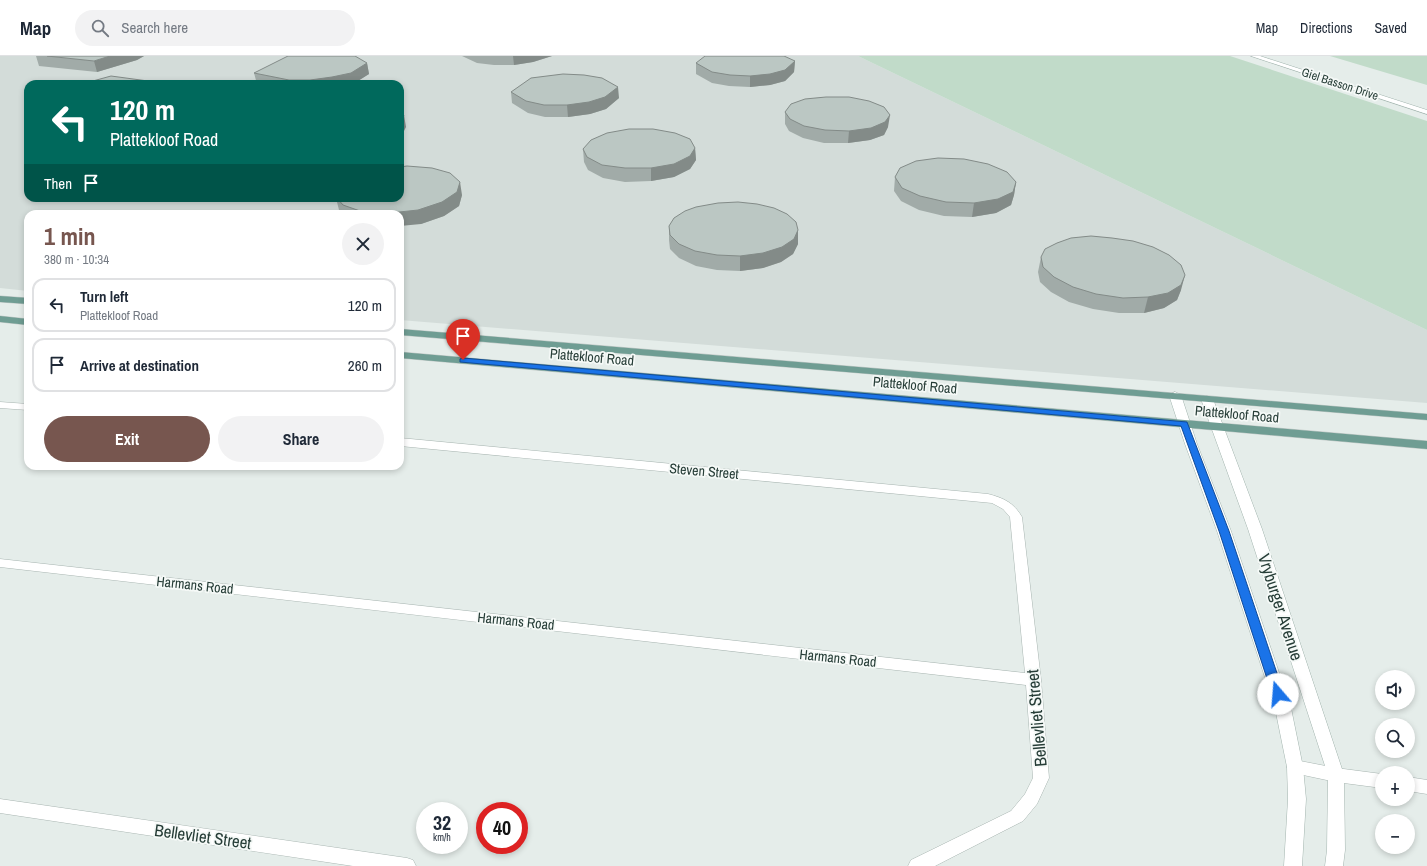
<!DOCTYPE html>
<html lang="en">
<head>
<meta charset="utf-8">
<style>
	body { margin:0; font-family:"Archivo Narrow",sans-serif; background:#f2f2f3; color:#1f2937; height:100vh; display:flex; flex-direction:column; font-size:15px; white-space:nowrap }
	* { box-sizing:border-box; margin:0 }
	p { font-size:13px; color:#747a83 }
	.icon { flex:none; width:22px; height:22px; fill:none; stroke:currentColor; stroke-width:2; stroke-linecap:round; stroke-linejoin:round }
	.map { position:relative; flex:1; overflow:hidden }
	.details { position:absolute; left:24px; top:154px; width:380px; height:260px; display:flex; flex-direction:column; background:#fff; border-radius:12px; box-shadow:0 2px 6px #0003 }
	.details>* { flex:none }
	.top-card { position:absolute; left:24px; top:24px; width:380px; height:122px; border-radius:12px; box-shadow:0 2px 6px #0003; background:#00695c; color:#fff; overflow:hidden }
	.buttons { position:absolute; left:1375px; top:614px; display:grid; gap:8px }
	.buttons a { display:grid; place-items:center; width:40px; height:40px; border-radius:50%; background:#fff; box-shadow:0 2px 6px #0003; font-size:20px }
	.speed { position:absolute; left:416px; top:746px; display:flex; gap:8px; font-size:20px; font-weight:700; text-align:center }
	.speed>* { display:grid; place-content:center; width:52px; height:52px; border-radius:50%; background:#fff; box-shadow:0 2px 6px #0003; line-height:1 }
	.speed small { font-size:10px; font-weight:400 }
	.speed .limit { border:6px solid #d22; background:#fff; color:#111 }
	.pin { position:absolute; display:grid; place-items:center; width:34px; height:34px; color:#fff; margin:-41px -17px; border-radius:50% 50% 50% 0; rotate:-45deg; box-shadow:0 0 4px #0007 }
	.pin .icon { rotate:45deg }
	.me { position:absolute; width:44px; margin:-22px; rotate:342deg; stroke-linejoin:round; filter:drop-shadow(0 0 3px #0008) }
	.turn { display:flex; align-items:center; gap:14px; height:84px; padding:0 20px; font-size:18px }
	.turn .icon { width:52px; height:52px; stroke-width:2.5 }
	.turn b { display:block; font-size:28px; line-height:34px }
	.then { display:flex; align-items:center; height:38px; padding:0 20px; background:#0003; gap:8px; font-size:15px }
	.round { display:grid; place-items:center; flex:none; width:42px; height:42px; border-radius:21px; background:#f2f2f3 }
	.head { display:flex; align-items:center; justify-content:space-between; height:68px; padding:0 20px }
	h1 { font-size:24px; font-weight:700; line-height:30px; color:#77564f }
	.cta { display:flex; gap:8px; margin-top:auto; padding:8px 20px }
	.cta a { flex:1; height:46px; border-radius:24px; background:#77564f; color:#fff; font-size:16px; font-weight:700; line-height:46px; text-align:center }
	.cta a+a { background:#f2f2f3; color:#1f2937 }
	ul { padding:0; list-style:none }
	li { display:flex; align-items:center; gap:12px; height:54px; margin:0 8px 6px; padding:0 12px; border:2px solid #e0e1e3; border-radius:12px }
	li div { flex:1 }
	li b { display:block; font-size:15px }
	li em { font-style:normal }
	header { display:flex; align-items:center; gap:24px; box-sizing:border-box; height:56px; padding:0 20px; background:#fff; border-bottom:1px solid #e0e1e3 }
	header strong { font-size:19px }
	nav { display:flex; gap:22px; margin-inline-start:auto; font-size:14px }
	.search { width:280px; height:36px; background:#f2f2f3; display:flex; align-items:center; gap:10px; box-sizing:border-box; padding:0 14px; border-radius:22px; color:#747a83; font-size:15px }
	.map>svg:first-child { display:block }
</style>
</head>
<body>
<header>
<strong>Map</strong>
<div class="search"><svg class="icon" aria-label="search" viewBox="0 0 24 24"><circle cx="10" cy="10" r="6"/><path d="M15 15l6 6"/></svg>Search here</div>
<nav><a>Map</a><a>Directions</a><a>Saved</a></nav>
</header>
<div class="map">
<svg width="1427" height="810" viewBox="0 0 1427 810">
	<rect width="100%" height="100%" fill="#e5edea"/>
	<path fill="#d3dcd9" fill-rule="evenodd" d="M0,0H858L1427,274V347L400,264V158H28V235L0,232ZM28,28H400V142H28Z"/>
	<path fill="#c1dbc9" d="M858,0H1230L1427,65V274Z
		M1330,0H1427V29Z"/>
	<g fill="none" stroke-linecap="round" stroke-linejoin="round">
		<g stroke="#a8b5b1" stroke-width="1">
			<path id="street" d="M0,346L28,348V354L0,352Z
				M400,382L988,438C1004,442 1014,447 1022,461L1041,624L1049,722L1037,748L1023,765L935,810H908L911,804L1011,755L1025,738L1033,722L1026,629L0,511V503L1025,617L1010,461L1003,453L992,447L400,390Z
				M1295,704L1336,712L1382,718V732L1336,726L1289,716L1287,711L1289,706Z
				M1408,721L1427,724V738L1408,735Z
				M0,743L407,802L413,804L416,810H353L0,757Z"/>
		</g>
		<g stroke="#a2b4ae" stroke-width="1">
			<path id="secondary" d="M1251,0H1260L1427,54V58Z
				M1175,336L1181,339L1197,388L1231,475L1291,652L1303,711L1306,743L1302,810H1284L1288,743L1287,711L1275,652L1217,475L1185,388L1169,339Z
				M1207,340L1213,343L1262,473L1344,719L1345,794L1343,810H1325L1327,794L1328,719L1248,473L1201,343Z"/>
		</g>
		<g stroke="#c2c9c7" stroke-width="1">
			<path id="primary" d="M0,240L28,242V248L0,246Z
				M0,260L28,263V269L0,266Z
				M400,273L1427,358V364L400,279Z
				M400,296L1427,385V393L400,302Z"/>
		</g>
		<use href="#street" fill="#fff" fill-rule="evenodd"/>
		<use href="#secondary" fill="#fff" fill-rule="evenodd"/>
		<use href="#primary" fill="#6f9d93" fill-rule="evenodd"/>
	</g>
	<path fill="#a1aba8" d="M36,0H144L137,4L97,16L39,10Z
		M462,0H552L533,6L514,9H494L477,7Z
		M795,5L794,16L785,25L770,29L750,31L729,30L712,27L696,18V7Z
		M367,7L369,18L353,28H257L254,17Z
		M511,36L619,42L606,53L590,58L568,61H545L528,57L512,47Z
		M785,56L888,71L884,79L870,84L848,87H824L803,82L789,75L785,68Z
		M695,92L696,104L690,113L674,121L651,125L625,126L603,122L588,114L584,106L583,93Z
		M895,121L1016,126L1014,139L1011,149L996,157L972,161L944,160L919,154L901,145L894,135Z
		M462,139L459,150L444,160L421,168L400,158H342L339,154L336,142H400Z
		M669,170L798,188L793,198L781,206L763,212L740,215L717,214L696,210L679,202L670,193L669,184Z
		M1041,201L1181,234L1177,244L1164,252L1144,257H1119L1093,253L1069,246L1051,236L1040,226L1038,216Z"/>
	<path fill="#838b88" d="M110,0H144L137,4L97,16L94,5Z
		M513,0H552L533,6L514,9Z
		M795,5L794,16L785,25L770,29L750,31V20Z
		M367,7L369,18L353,28H311L310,24Z
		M618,31L619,42L606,53L590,58L568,61L567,49Z
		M404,59L406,71L402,79L400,81V67Z
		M890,59L888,71L884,79L870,84L848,87L849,75Z
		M695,92L696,104L690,113L674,121L651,125V112Z
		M460,126L462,139L459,150L444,160L421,168L400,170V158H390V157Z
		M1016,126L1014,139L1011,149L996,157L972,161L974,147Z
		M798,174V188L793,198L781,206L763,212L740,215V200Z
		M1185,219L1181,234L1177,244L1164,252L1144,257L1148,241Z"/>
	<path fill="#bbc7c3" stroke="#838b88" d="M47,0H110L94,5Z
		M288,0H355L367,7L351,17L332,21L310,24H289L254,17Z
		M705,0H784L795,5L785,14L770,18L750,20L730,19L712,16L696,7Z
		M563,18L584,19L602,22L618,31L605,41L589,46L567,49H544L526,45L511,36L531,22Z
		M111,20L148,25L152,28H82Z
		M826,41H849L869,45L884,51L890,59L885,66L871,72L849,75L825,74L804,70L790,63L785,56L791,48L805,43Z
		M400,56L404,59L400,67Z
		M629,73H653L675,77L690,83L695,92L690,100L674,108L651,112H625L602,109L587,101L583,93L591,84L607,77Z
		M938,102L964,103L988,108L1007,116L1016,126L1013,136L998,143L974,147L946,146L920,140L902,132L895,121L900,112L916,105Z
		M407,110L432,112L450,117L460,126L457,136L442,146L418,154L390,157L363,156L343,149L337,142H400V111Z
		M738,146L757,148L774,152L787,158L796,166L798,174L794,183L782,191L763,197L740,200L717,199L695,195L679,188L670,179L669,170L674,162L685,155L696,151L718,147Z
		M1091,180L1112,182L1133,185L1153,191L1169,199L1181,209L1185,219L1181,229L1168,237L1148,241L1123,242L1096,238L1073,231L1054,221L1043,211L1041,201L1045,193L1057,187L1071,182Z"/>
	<path fill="#1a73e8" stroke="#114b97" d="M463,302L1187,366L1229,475L1284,638L1282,641L1278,642L1274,641L1272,638L1219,475L1181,370L460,306V303Z"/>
	<g text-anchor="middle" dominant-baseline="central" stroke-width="3.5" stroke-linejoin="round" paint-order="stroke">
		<g font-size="12" fill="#263d37" stroke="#f5f9f7">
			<text transform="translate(1340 28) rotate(18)">Giel Basson Drive</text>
		</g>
		<g font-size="14" fill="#263d37" stroke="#f5f9f7">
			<text transform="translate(592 301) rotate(5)">Plattekloof Road</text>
			<text transform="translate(915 329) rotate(5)">Plattekloof Road</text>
			<text transform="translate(1237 358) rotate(5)">Plattekloof Road</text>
			<text transform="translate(704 415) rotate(5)">Steven Street</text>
			<text transform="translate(195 529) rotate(6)">Harmans Road</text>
			<text transform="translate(516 565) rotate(6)">Harmans Road</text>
			<text transform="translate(838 602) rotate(6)">Harmans Road</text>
		</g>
		<g font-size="17" fill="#263d37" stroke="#f5f9f7">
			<text transform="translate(1281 551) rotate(72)">Vryburger Avenue</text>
			<text transform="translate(1036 662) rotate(-95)">Bellevliet Street</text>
			<text transform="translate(203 780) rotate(8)">Bellevliet Street</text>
		</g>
	</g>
</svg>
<div class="buttons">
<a><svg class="icon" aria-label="sound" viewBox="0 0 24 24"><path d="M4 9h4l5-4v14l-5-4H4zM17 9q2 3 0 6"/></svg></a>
<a><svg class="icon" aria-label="search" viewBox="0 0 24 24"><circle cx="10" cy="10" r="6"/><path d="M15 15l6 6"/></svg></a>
<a>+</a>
<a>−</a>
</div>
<div class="speed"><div>32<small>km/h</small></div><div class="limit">40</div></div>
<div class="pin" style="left:463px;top:304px;background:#d93025"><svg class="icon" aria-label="arrive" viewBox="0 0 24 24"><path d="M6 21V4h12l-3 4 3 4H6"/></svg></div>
<svg class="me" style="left:1278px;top:638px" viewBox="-20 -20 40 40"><circle r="19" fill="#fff"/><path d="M0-13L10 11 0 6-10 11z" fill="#1a73e8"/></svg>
<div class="top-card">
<div class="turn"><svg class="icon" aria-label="left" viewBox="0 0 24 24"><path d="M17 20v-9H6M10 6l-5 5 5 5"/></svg><div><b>120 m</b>Plattekloof Road</div></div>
<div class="then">Then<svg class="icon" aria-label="arrive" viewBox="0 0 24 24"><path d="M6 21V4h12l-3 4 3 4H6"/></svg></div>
</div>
<section class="details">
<div class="head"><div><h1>1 min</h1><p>380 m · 10:34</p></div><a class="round"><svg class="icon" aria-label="close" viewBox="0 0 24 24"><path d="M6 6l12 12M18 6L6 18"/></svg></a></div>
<ul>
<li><svg class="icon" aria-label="left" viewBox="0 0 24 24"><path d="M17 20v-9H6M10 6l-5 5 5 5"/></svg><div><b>Turn left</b><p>Plattekloof Road</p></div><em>120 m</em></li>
<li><svg class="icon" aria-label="arrive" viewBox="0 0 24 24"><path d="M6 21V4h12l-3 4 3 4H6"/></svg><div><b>Arrive at destination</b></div><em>260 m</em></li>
</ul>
<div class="cta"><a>Exit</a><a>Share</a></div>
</section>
</div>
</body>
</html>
